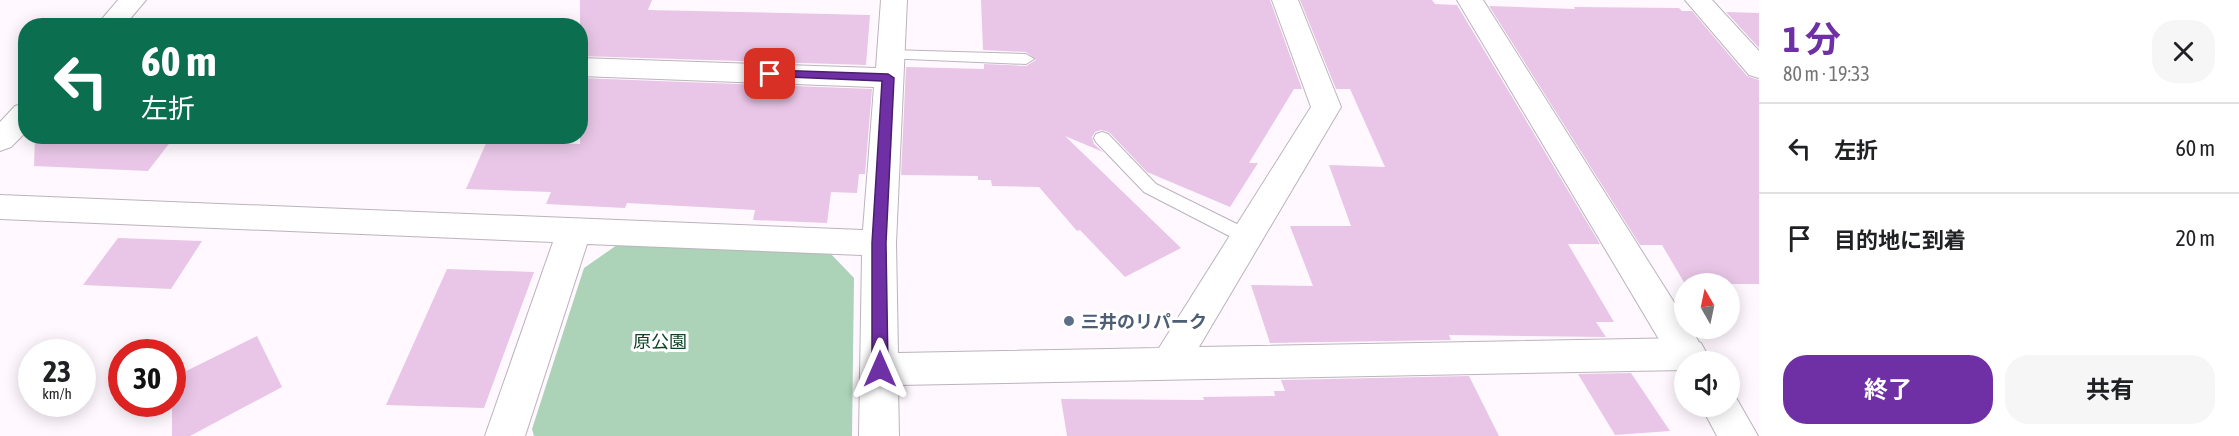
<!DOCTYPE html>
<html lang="ja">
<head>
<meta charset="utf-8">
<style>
	body { margin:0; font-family:"Asap Condensed","Noto Sans JP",sans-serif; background:#f6f6f6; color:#202124; height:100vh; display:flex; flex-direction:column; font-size:22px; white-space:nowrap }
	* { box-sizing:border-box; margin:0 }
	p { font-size:20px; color:#757577 }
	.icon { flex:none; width:33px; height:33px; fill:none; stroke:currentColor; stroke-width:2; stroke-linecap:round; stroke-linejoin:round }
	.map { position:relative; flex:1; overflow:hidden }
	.sheet { display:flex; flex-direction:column; background:#fff; width:480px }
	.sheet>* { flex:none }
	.top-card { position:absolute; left:18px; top:18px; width:570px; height:126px; border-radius:24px; box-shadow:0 3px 15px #0003; background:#0b6e4f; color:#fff; overflow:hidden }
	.needle { width:39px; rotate:351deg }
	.buttons { position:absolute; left:1674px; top:273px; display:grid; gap:12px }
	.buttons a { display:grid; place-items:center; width:66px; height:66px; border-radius:50%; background:#fff; box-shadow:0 3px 15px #0003; font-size:30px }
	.speed { position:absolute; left:18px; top:339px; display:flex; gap:12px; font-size:30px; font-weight:700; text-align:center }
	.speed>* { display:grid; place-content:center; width:78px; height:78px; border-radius:50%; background:#fff; box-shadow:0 3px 15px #0003; line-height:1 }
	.speed small { font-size:15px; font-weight:400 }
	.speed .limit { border:9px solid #d22; background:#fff; color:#111 }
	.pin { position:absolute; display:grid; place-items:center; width:51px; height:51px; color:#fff; margin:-26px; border-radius:12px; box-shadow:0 3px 9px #0006 }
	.me { position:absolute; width:66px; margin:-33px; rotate:0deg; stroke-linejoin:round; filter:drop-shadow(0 0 4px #0008) }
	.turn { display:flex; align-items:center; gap:21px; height:126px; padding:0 24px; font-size:27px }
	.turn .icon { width:78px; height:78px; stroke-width:2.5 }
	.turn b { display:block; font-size:42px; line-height:51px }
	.round { display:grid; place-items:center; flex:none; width:63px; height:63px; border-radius:24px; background:#f6f6f6 }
	.summary { display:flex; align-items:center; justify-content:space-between; height:102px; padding:0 24px }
	h1 { font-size:36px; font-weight:700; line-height:45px; color:#7030a5 }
	.cta { display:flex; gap:12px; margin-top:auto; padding:12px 24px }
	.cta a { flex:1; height:69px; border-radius:24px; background:#7030a5; color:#fff; font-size:24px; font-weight:700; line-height:69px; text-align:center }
	.cta a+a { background:#f6f6f6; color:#202124 }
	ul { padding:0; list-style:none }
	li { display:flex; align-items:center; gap:18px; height:90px; padding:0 24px; border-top:2px solid #e0e0e0 }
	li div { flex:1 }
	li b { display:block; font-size:22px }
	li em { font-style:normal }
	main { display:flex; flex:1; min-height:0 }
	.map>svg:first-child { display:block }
</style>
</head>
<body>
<main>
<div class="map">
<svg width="1759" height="436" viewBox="0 0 1759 436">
	<rect width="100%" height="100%" fill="#fff8fe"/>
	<path fill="#acd2b7" d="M617,245L830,253L854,278L852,436H534L532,429L584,268Z"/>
	<path fill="#e9c6e7" d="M580,0H652L648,10L870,15L866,65L580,56Z
		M981,0H1270L1302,89H1294L1249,163H1258L1230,207L1147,172L1109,132L1101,130L1095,132L1092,137L1094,144L1103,152L1065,136L1181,248L1125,277L1080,230L1077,231L1039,187L992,186L991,180H978V176L901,175L906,67L984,69V64L1026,66L1036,60L1026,52L983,50Z
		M1300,0H1432L1435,4L1457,5L1600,244H1568L1614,322H1596L1606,337L1449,335L1451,340L1270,343L1251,285L1313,286L1290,226H1351L1329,165L1385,167L1350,89H1336Z
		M1489,6L1575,9L1574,7L1679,8L1682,11H1692L1747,76L1759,80V284H1685L1662,245H1640Z
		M1726,12L1759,13V48Z
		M580,78L872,89L865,174H859L857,193L831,192L827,223L753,220L755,210L627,203L625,208L546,204L551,192L466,189L487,141L580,144Z
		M35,136H175L148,171L34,166Z
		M118,238L202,241L171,289L83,285Z
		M447,269L534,272L484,408L386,405Z
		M257,336L282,387L190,436H172V378Z
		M1631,373L1670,431L1615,435L1578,374Z
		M1469,376L1499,436H1067L1061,399L1204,400L1203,397L1275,396L1274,391H1285L1281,380Z"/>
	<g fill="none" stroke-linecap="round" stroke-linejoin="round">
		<g stroke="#bbb4bb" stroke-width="2">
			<path id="service" d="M890,50L1026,54L1034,59L1026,64L885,58L882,55L885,52Z
				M1102,132L1108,134L1156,184L1253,232L1256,237L1253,242L1247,244L1241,242L1144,192L1096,142L1094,138L1096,134Z"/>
		</g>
		<g stroke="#bbb4bb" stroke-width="2">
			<path id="minor" d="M118,0H146L124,26H96Z
				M881,0H907L896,243L898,353L1159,348L1311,107L1272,0H1298L1341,107L1199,347L1688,338L1701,343L1707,354L1703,362H1684V370L898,385L899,436H859L862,255L587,244L525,436H485L553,242L0,219V195L863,230L874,87L580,76V58L876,68Z
				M1685,0H1712L1759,51V78L1749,75Z
				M26,103V132L11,147L0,151V122L15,106Z"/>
		</g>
		<g stroke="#bbb4bb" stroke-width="2">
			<path id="tertiary" d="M1457,0H1483L1684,318V328H1691L1710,362H1684V375L1679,373Z
				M1730,393L1734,394L1758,436H1717L1701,406H1730Z"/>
		</g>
		<use href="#service" fill="#fff" fill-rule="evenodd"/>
		<use href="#minor" fill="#fff" fill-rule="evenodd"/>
		<use href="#tertiary" fill="#fff" fill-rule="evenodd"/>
	</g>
	<path fill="#7030a5" stroke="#491f6b" stroke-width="1.5" d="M770,70L888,74L894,78L886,243L888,369L885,374L880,376L874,374L872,369V243L882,81L766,76V71Z"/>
	<circle fill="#5c6f8a" stroke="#fff" stroke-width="2" cx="1069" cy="321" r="6"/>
	<g text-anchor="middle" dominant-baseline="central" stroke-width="6" stroke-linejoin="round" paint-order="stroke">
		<g font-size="18" font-weight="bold" fill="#4e5e75" stroke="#fff" text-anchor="start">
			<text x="1081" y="321">三井のリパーク</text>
		</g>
		<g font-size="18" fill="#124226" stroke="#fff">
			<text x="660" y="341">原公園</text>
		</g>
	</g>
</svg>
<div class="buttons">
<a><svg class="needle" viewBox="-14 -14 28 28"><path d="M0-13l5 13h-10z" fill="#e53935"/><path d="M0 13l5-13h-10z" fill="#757577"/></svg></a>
<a><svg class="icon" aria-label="sound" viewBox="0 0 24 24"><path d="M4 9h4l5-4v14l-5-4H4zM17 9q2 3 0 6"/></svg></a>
</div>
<div class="speed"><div>23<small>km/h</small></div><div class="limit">30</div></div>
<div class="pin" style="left:770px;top:74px;background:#d93025"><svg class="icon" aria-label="arrive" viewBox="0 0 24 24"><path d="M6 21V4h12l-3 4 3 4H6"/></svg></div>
<svg class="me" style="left:880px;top:369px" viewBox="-20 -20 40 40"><path d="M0-17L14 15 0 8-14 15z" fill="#7030a5" stroke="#fff" stroke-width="4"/></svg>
<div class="top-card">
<div class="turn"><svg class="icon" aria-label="left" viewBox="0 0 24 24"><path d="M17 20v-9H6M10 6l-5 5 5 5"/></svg><div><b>60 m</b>左折</div></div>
</div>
</div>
<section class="sheet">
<div class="summary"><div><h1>1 分</h1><p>80 m · 19:33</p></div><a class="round"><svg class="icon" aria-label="close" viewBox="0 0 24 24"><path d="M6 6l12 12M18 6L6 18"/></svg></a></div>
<ul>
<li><svg class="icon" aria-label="left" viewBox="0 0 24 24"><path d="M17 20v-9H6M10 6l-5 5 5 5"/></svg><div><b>左折</b></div><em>60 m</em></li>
<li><svg class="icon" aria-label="arrive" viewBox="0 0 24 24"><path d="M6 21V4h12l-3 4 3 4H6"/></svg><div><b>目的地に到着</b></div><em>20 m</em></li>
</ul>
<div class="cta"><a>終了</a><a>共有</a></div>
</section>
</main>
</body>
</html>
